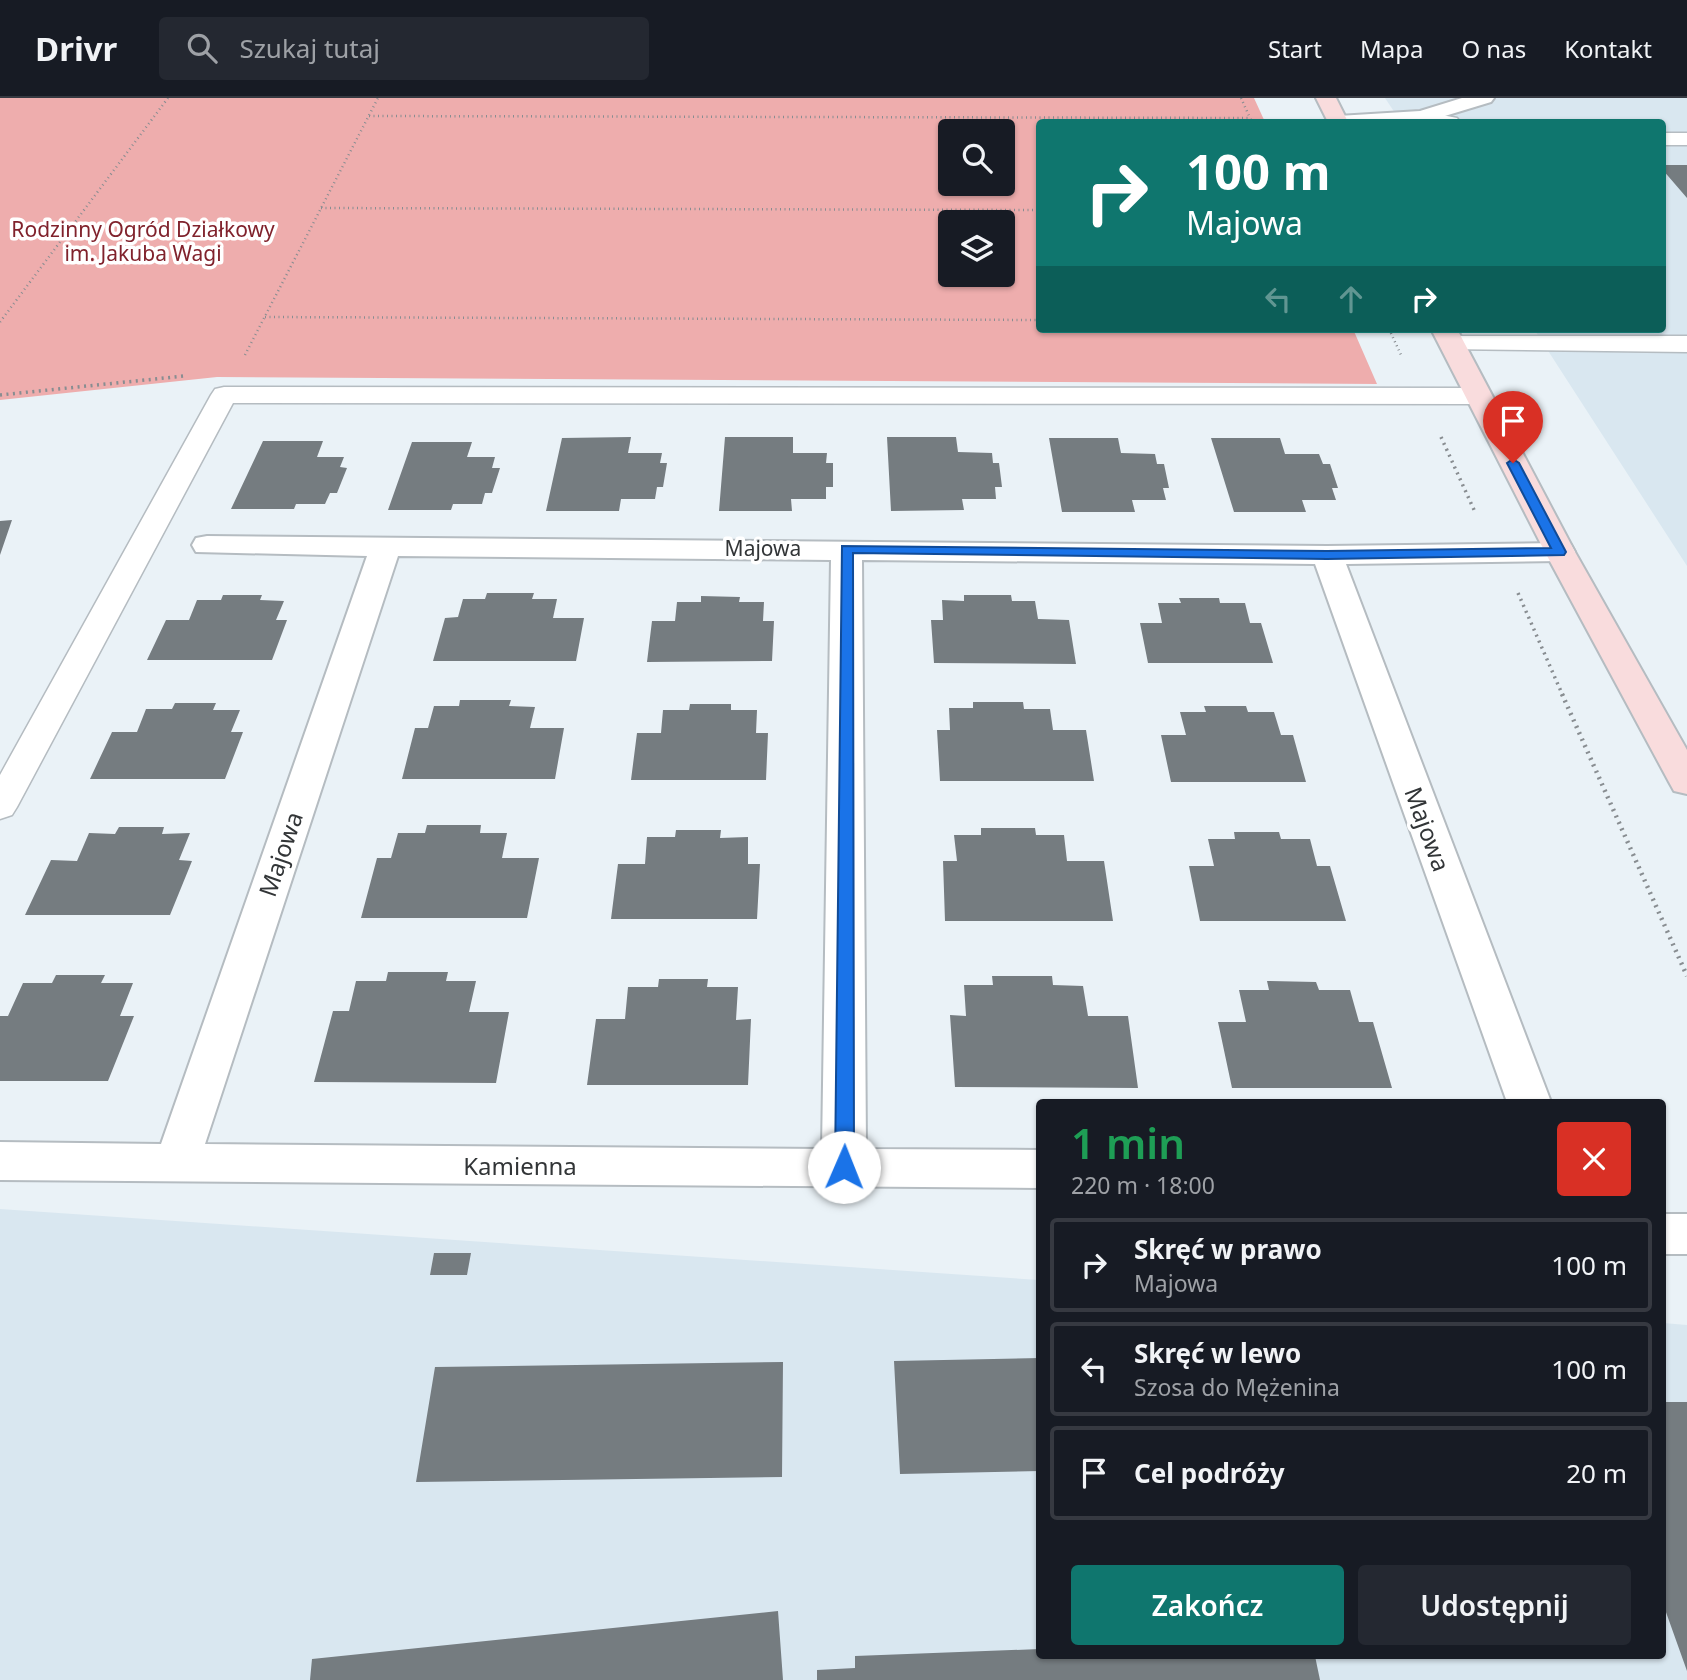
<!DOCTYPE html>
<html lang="pl">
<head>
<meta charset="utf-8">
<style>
	body { margin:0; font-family:"Noto Sans",sans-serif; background:#242831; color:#f1f3f6; height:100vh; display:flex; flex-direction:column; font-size:26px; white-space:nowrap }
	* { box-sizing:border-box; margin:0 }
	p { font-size:23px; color:#9ea1a6 }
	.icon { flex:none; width:38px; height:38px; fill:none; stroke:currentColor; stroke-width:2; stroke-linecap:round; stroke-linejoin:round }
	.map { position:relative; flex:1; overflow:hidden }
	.side { position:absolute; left:1036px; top:1001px; width:630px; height:560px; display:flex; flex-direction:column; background:#171b24; border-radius:7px; box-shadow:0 2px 5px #0004 }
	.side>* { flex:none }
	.hud { position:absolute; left:1036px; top:21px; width:630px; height:214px; border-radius:7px; box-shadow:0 2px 5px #0004; background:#0f766e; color:#fff; overflow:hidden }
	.controls { position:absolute; left:938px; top:21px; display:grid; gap:14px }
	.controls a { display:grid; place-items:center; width:77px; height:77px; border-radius:7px; background:#171b24; box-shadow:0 2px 5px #0004; font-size:35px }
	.pin { position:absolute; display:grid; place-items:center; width:60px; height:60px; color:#fff; margin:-72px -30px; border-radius:50% 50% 50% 0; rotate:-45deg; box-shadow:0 0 7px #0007 }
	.pin .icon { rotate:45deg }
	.me { position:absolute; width:77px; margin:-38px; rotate:1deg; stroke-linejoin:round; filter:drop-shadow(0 0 5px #0008) }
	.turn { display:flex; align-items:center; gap:24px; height:147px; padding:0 35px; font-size:32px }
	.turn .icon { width:91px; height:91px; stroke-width:2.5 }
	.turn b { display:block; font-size:49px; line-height:60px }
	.lanes { display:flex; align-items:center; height:66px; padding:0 35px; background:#0003; justify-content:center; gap:35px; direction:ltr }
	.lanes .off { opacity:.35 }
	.round { display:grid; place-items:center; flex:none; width:74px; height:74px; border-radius:7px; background:#242831 }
	.head { display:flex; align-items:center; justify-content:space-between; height:119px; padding:0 35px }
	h1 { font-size:42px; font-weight:600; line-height:52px; color:#1e9e55 }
	.cta { display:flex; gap:14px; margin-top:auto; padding:14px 35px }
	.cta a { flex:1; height:80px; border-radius:7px; background:#0f766e; color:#fff; font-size:28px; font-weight:600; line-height:80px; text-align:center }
	.cta a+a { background:#242831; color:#f1f3f6 }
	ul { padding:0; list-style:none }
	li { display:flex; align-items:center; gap:21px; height:94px; margin:0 14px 10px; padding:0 21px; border:4px solid #363941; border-radius:7px }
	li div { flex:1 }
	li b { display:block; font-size:26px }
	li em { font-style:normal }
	header { display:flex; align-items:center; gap:42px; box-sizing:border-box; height:98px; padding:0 35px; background:#171b24; border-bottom:2px solid #363941 }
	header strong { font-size:33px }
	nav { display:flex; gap:38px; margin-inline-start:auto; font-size:24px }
	.search { width:490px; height:63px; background:#242831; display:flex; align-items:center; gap:18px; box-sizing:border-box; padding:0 24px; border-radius:7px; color:#9ea1a6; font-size:26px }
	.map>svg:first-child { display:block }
</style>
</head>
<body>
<header>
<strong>Drivr</strong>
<div class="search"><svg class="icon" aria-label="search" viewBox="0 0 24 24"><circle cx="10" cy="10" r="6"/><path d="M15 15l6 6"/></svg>Szukaj tutaj</div>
<nav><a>Start</a><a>Mapa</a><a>O nas</a><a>Kontakt</a></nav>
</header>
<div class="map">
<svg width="1687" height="1582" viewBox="0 0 1687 1582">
	<rect width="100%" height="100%" fill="#eaf2f7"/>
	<path fill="#d9e7f0" d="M1385,0H1687V468L1534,231H1662V24H1401Z
		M0,1111L1039,1182L1040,1558H1662L1663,1225L1687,1227V1582H0Z"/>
	<path fill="#eeadad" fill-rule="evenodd" d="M0,0H1254L1265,24H1040V231H1353L1377,286L217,279L0,302ZM950,33H1003V86H950ZM950,124H1003V177H950Z"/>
	<path fill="#757c80" d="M1662,67H1687V100L1662,71Z
		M631,339L628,355H662L660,365H667L663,389H657L655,401H621L619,413H546L562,340Z
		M725,339H793V355H827L826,365H833V389H826V401H791L792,413H719Z
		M887,339H956L958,354L992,355L993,365H999L1002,389H995L996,401H962L964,412L891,413Z
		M1049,340H1118L1121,355L1155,356L1157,366H1164L1169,390H1163L1166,402H1132L1135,414H1062Z
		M1211,340H1280L1285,356H1319L1323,366H1330L1338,390H1332L1336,402H1302L1306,414H1234Z
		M263,343H323L317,359H344L340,369L347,370L337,395H330L325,406H296L294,411H231Z
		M412,344H472L467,359H495L492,370H500L492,395H485L482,406H453L451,412H388Z
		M12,422L0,457V423Z
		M487,495H534L532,501H557L553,520H584L576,563H433L445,520L458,519L463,501H485Z
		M223,497H262L260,502L284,503L276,522H287L272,562H147L166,522H189L197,502H221Z
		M964,497H1011L1012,503H1035L1038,521L1069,522L1076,566L934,565L931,522H943L942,502L964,503Z
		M701,498L740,499L739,504H764L763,523H774L772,563L647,564L652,523H675L677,504H701Z
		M1179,500H1219L1220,505H1245L1250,525H1261L1273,565H1148L1140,525H1162L1158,505H1181Z
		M460,602H511L509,608L535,609L530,630H564L555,681H402L415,630H428L434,608H459Z
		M973,604H1023L1024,611H1050L1053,632H1086L1094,683H940L937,632H950L949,610H973Z
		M175,605H216L213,612H240L231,634H243L225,681H90L112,634H137L146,611H172Z
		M690,606H731V612H757L756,635H768L766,682H631L637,635H661L663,612H689Z
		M1204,608H1246L1248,614H1274L1281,637H1293L1306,684H1171L1161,637H1186L1180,614H1206Z
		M427,727H481L480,735H507L502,760H539L527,820H361L377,760H391L398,735H425Z
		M119,729H164L162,736L190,735L179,762L192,763L170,817H25L51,762L77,763L89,735L115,736Z
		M981,730H1035L1036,737H1064L1067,763H1104L1113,823H945L943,763H957L954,737H981Z
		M676,732H721L720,740L748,739V766H760L757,821H611L618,766H645L647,739H675Z
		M1234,734H1279L1281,741H1310L1317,768H1330L1346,823H1200L1189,768H1214L1208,741H1235Z
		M388,874H448L446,883H476L469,914H509L496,985L314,984L333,913H349L356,883H386Z
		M56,877H105L101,885H133L120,918H134L108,983H0V918H8L23,885H52Z
		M992,878H1052L1053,887L1083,888L1088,918H1128L1138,990L955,989L950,917L966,918L964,887H993Z
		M659,881H708L707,889H738L736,922L751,921L748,987H587L596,921H625L628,889H658Z
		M1267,883L1316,884L1319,892H1350L1359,924H1373L1392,990H1232L1218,924H1246L1239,892H1269Z
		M434,1155H471L467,1177H430Z
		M1040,1260V1373L900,1376L894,1263Z
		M783,1264L782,1379L416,1384L435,1269Z
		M1662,1304H1687V1573L1662,1503Z
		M778,1513L783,1582H310L312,1561Z
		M1040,1551V1558H1315L1320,1582H817V1572L855,1570V1558Z"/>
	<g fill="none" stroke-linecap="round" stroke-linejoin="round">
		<g stroke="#b5bcc1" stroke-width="3">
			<path id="service" d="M1422,13L1457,20L1460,24L1415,23L1412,19Z
				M1662,35H1687V47H1662Z
				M1452,238H1687V254L1443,251L1439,246L1443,241Z
				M224,289L1478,290L1487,292L1491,298L1487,304L1478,306L233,305L17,709L12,717L0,721V677L211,297L215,291Z"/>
		</g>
		<g stroke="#b5bcc1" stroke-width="4">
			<path id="minor" d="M1462,0H1494L1491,4L1425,24H1327L1338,18L1420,13Z
				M207,438L1327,448L1560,445L1571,447L1575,454L1571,461L1560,463L1346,466L1551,1004H1507L1315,466L862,462L866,1051L1040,1052V1090L0,1082V1044L161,1046L367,458L196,454L192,447L196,440ZM398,458L831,462L822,1051L205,1046Z
				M1662,1116H1687V1156H1662Z"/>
		</g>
		<g stroke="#b5bcc1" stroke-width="4">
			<path id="secondary" d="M1316,0H1336L1348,24H1328Z
				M1431,231H1457L1575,454L1687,652V696L1674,693L1669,684L1545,454Z"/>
		</g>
		<path stroke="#888d91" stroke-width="2.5" stroke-dasharray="1 3.5" stroke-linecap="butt" d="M1241,0L1250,20
			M369,18L1250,20L1252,24
			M321,110L1040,112
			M265,219L1040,222
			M0,224L168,0
			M1389,231L1402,259
			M245,257L378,0"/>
		<path stroke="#888d91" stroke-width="3.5" stroke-dasharray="2 4.5" stroke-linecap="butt" d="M0,297L184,278
			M1441,339L1475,414
			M1518,495L1563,598"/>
		<path stroke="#888d91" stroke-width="4.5" stroke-dasharray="2 5" stroke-linecap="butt" d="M1562,596L1687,878"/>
		<use href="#service" fill="#fff" fill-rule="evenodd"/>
		<use href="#minor" fill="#fff" fill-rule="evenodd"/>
		<use href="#secondary" fill="#f9dcdd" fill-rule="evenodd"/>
	</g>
	<path fill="#1a73e8" stroke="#114b97" stroke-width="2" d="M1513,361L1519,365L1566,454L1564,457L1327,461L853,455L854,1069L851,1075H838L835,1069L842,448L1327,453L1551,450L1507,365Z"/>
	<g text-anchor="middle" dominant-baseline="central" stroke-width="7" stroke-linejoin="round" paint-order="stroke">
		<g font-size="21" fill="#80222c" stroke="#fff">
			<text x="143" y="131">Rodzinny Ogród Działkowy<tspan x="143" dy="24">im. Jakuba Wagi</tspan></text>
		</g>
		<g font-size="21" fill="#323537" stroke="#fff">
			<text x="763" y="450">Majowa</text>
		</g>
		<g font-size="24" fill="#323537" stroke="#fff">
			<text transform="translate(1428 731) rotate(70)">Majowa</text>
			<text transform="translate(280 756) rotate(-71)">Majowa</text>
			<text x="520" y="1067">Kamienna</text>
		</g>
	</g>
</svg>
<div class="controls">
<a><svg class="icon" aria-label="search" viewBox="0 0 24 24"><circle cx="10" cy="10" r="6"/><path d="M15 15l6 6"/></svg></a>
<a><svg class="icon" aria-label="layers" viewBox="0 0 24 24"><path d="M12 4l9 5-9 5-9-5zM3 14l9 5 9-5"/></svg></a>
</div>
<div class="pin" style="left:1513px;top:365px;background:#d93025"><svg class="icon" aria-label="arrive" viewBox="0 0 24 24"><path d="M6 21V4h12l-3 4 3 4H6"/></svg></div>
<svg class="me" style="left:844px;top:1069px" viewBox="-20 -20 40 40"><circle r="19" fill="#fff"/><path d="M0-13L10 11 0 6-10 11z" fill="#1a73e8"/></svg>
<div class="hud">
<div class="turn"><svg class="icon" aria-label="right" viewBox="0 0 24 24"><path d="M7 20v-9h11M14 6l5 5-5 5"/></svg><div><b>100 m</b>Majowa</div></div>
<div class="lanes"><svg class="icon off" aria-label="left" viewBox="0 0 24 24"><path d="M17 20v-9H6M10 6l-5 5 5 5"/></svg><svg class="icon off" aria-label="ahead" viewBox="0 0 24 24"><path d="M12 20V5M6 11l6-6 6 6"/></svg><svg class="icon" aria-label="right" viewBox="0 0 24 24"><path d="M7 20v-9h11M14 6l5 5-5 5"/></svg></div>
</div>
<section class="side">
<div class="head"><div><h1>1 min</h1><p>220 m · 18:00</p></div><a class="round" style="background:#d93025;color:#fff"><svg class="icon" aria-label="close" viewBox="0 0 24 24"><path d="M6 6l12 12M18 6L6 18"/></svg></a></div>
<ul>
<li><svg class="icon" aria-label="right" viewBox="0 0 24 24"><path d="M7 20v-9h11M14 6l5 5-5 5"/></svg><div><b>Skręć w prawo</b><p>Majowa</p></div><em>100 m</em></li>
<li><svg class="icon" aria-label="left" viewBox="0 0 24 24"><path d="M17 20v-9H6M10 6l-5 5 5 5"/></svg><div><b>Skręć w lewo</b><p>Szosa do Mężenina</p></div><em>100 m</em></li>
<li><svg class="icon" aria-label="arrive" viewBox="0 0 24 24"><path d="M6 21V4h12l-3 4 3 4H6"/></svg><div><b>Cel podróży</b></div><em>20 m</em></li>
</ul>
<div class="cta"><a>Zakończ</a><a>Udostępnij</a></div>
</section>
</div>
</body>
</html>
